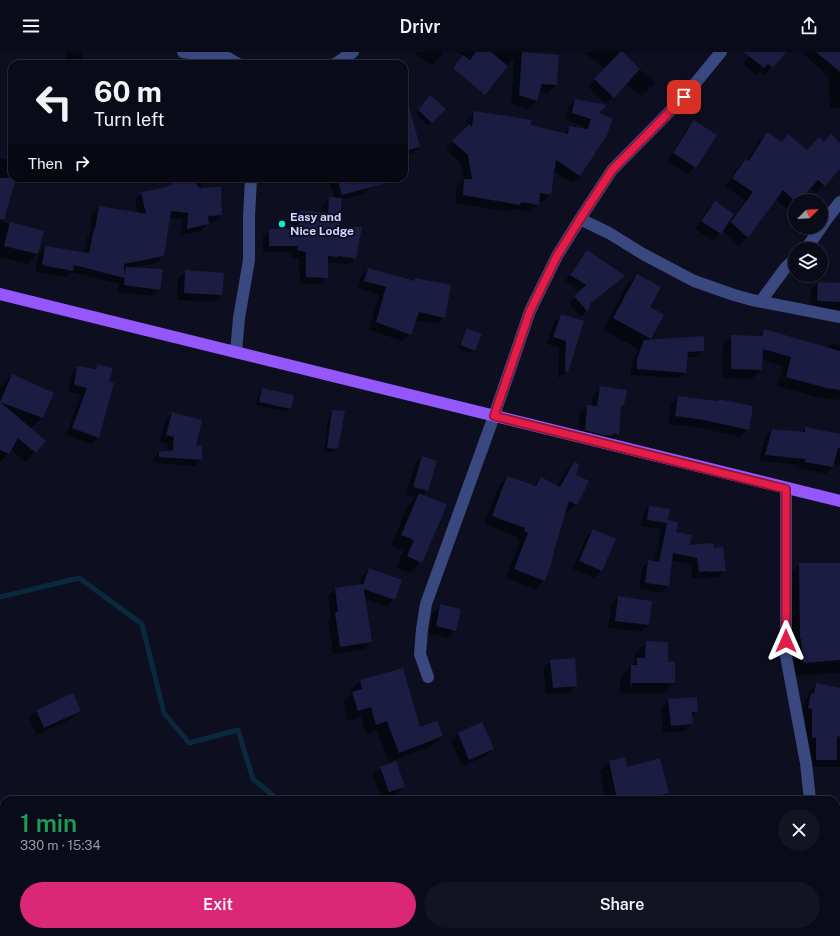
<!DOCTYPE html>
<html lang="en">
<head>
<meta charset="utf-8">
<style>
	body { margin:0; font-family:"Public Sans",sans-serif; background:#131421; color:#f1f3f6; height:100vh; display:flex; flex-direction:column; font-size:15px; white-space:nowrap }
	* { box-sizing:border-box; margin:0 }
	p { font-size:13px; color:#999ba2 }
	.icon { flex:none; width:22px; height:22px; fill:none; stroke:currentColor; stroke-width:2; stroke-linecap:round; stroke-linejoin:round }
	.map { position:relative; flex:1; overflow:hidden }
	.side { position:absolute; left:0px; top:744px; width:840px; height:140px; display:flex; flex-direction:column; background:#0a0b18; border-radius:12px 12px 0 0; box-shadow:0 1px 3px #0004,0 0 0 1px #2a2b37 }
	.side>* { flex:none }
	.guide { position:absolute; left:8px; top:8px; width:400px; height:122px; border-radius:12px; box-shadow:0 1px 3px #0004,0 0 0 1px #2a2b37; background:#0a0b18; color:#f1f3f6; overflow:hidden }
	.needle { width:26px; rotate:66deg }
	.controls { position:absolute; left:788px; top:142px; display:grid; gap:8px }
	.controls a { display:grid; place-items:center; width:40px; height:40px; border-radius:50%; background:#0a0b18; box-shadow:0 1px 3px #0004,0 0 0 1px #2a2b37; font-size:20px }
	.pin { position:absolute; display:grid; place-items:center; width:34px; height:34px; color:#fff; margin:-17px; border-radius:8px; box-shadow:0 2px 6px #0006 }
	.me { position:absolute; width:44px; margin:-22px; rotate:0deg; stroke-linejoin:round; filter:drop-shadow(0 0 3px #0008) }
	.turn { display:flex; align-items:center; gap:14px; height:84px; padding:0 20px; font-size:18px }
	.turn .icon { width:52px; height:52px; stroke-width:2.5 }
	.turn b { display:block; font-size:28px; line-height:34px }
	.then { display:flex; align-items:center; height:38px; padding:0 20px; background:#0003; gap:8px; font-size:15px }
	.round { display:grid; place-items:center; flex:none; width:42px; height:42px; border-radius:21px; background:#131421 }
	.headline { display:flex; align-items:center; justify-content:space-between; height:68px; padding:0 20px }
	h1 { font-size:24px; font-weight:600; line-height:30px; color:#1e9e55 }
	.cta { display:flex; gap:8px; margin-top:auto; padding:8px 20px }
	.cta a { flex:1; height:46px; border-radius:24px; background:#db2777; color:#fff; font-size:16px; font-weight:600; line-height:46px; text-align:center }
	.cta a+a { background:#131421; color:#f1f3f6 }
	header { display:flex; justify-content:space-between; align-items:center; height:52px; padding:0 20px; background:#0a0b18; font-size:18px; font-weight:600 }
	.map>svg:first-child { display:block }
</style>
</head>
<body>
<header><svg class="icon" aria-label="menu" viewBox="0 0 24 24"><path d="M4 6h16M4 12h16M4 18h16"/></svg>Drivr<svg class="icon" aria-label="share" viewBox="0 0 24 24"><path d="M12 15V3M7 8l5-5 5 5M5 13v7h14v-7"/></svg></header>
<div class="map">
<svg width="840" height="884" viewBox="0 0 840 884">
	<rect width="100%" height="100%" fill="#0d0f20"/>
	<path fill="#0007" fill-rule="evenodd" d="M69,0L83,1L81,12H65L66,2Z
		M413,0H440L442,2L432,14Z
		M458,0H522L521,1L558,4L556,33L548,41L539,40L536,49L528,57L511,51L514,5L499,24L491,32Z
		M583,0H621L655,31L642,44L625,31L606,52L588,35L605,17Z
		M753,0H785L765,23L760,19L756,23L743,12Z
		M801,0H840V56H830L828,24Z
		M427,48L445,57L428,74L416,61Z
		M575,48L597,62L580,124L572,131L553,119L550,143L542,150H538V152L530,160L514,157L512,160L456,151V135L464,128L460,111L446,97L466,76L467,68L475,60L563,82L570,75L583,77L584,74L565,68L568,55Z
		M404,68L419,95L413,101L404,104Z
		M694,70L695,115L688,122L667,109L687,77Z
		M768,81L782,91L807,99L824,91L840,93V115L816,141L810,135L798,149H795V152L788,158L775,147L747,186L739,194L722,178L713,189L695,177L707,157L715,150L730,170L745,149L725,134L738,116L746,108H747L759,89Z
		M0,106L12,109V126H15L3,170L43,180L37,202L27,212L0,205Z
		M148,126H202L198,130L201,129V137L221,163L214,170H208V172L201,179L181,183L182,167L169,166L163,204L157,211L133,215L159,238L152,244L118,240L119,232L71,220L66,225L35,220L39,201L45,195L84,201L87,185L89,184L92,162L99,155L138,162L135,148L142,141L187,132Z
		M328,126H370L372,134L365,141L341,148L338,176L355,206L349,213L331,210L330,211H327V225L321,232H300L299,206L291,205L292,200H263V185L269,178H293L294,166L300,159L322,161L323,153L330,146L335,147Z
		M587,200L617,230L589,253L587,259L581,265L569,251L581,240L565,229L581,206Z
		M368,217L413,230L416,227L444,265L437,272L415,268L410,282L402,289L369,278L379,243L358,236L361,224Z
		M185,220L221,243L214,250L177,248L178,227Z
		M637,223L649,255L663,264L650,287L648,289L703,299L697,305H687L685,320L679,326L631,323V314L638,297L603,278L626,234Z
		M818,231L840,232V258L810,256L811,238Z
		M561,263L583,270L567,319L560,326H558L559,296L547,292L554,270Z
		M467,277L475,298L471,301L458,296L464,281Z
		M764,278L826,296L830,292L840,293V348L816,345L777,334L783,314L762,308L761,317L752,327L722,326L723,293L732,284L757,285Z
		M97,313L108,331L113,332L98,386L91,392L66,383L81,342L68,340L71,322L78,315L92,318Z
		M12,323L42,365L30,377L35,400L25,410L11,397L9,402L0,410V336Z
		M601,335L623,352L620,355L618,383L611,390L578,386L580,361L587,354H591L593,343Z
		M262,337L290,357L287,360L256,353L259,340Z
		M678,345L716,350L718,348L748,377L740,385L696,375L668,372L671,352Z
		M332,359L343,360L337,397L334,400L324,399L329,362Z
		M172,361L194,395L201,408L195,414L153,411L152,408L159,401L167,400L168,392L160,390L165,368Z
		M805,376L840,383V413L833,412L832,415L826,422L799,416V413L759,409L765,385L772,378L801,381Z
		M422,405L436,409L427,439L422,444L421,510L410,521L396,516L403,499L391,494L408,453L416,445L406,442L415,412Z
		M574,411L575,423L576,452L567,461L564,459L544,528L536,537L506,526L520,489L516,488L517,485L484,472L499,433L508,425L533,434L542,426L557,434L565,420Z
		M649,455L667,469L675,481L689,494L725,518L718,525L702,527V526H692L691,513L671,508L668,534L661,541L639,537L642,516L649,509L654,510L661,477L641,474L643,462Z
		M593,478L602,518L594,526L573,517L586,486Z
		M799,512H840V618L837,621L790,624L786,526Z
		M369,517L394,547L387,554L364,546L371,590L364,597L333,602L328,568L331,565L328,544L335,537L359,534L362,525Z
		M618,545L651,550L648,573L641,580L608,576L611,553Z
		M441,554L455,578L448,586L429,581L433,561Z
		M646,590L667,611L674,631L663,642L620,641V626L635,610V602ZM632,617V636H630V619Z
		M551,609L576,633L569,641L546,642L543,616Z
		M360,629L420,677L442,684L432,694L389,710L377,679L366,682L361,665L348,669L343,651L351,642L350,639Z
		M816,633L840,637V715H809V693H805V664L801,663L804,649L808,645L809,640Z
		M668,648L697,659L692,665V671L685,679L663,681L661,656Z
		M80,658L73,666L37,683L29,666L37,659Z
		M458,682L493,697L486,704L462,714L451,689Z
		M610,710L627,716L668,741L662,747V748H606L600,719Z
		M381,716L404,735L396,742L382,747L373,723Z
		M834,748H840V817L836,818V748Z
		M840,868V884H837L838,870Z
		M497,880H511L498,884Z
		M597,880H626V884H598Z
		M689,880H723L724,884H685Z
		M761,880H777L761,882Z"/>
	<g fill="none" stroke-linecap="round" stroke-linejoin="round">
		<path stroke="#0a293c" stroke-width="5" d="M0,545L79,526L142,572L164,661L189,691L238,678L253,727L278,748
			M413,880L418,884
			M512,880L519,884"/>
	</g>
	<path fill="#1a1c41" d="M476,0H491L508,14L485,43L453,16L463,3L470,8Z
		M522,0L559,3L557,33L542,32L537,49L519,43Z
		M620,0H623L640,17L614,46L594,27Z
		M744,0H786L773,16L768,12L764,16Z
		M816,0H840V20Z
		M430,43L446,57L432,71L418,58Z
		M575,47L607,53L599,61L613,67L606,85L580,124L556,108L551,143L540,141L539,153L521,150L520,153L463,143L464,127H472L468,103L452,89L469,72L472,75L474,59L532,68L530,73L568,82L569,74L588,77L591,67L572,61Z
		M408,50L420,95L404,99V51Z
		M694,68L717,83L696,116L673,101Z
		M767,80L782,90L788,82L807,98L819,85L824,90L831,82L840,91V117L825,134L818,128L799,149H795L783,138L748,186L731,170L753,140L732,126L746,107L749,109Z
		M0,126H16L4,168L0,167Z
		M182,126H193L199,136L221,135L222,163L208,164L209,172L187,177L188,161L171,159L164,204L124,212L125,225L126,215L163,217L160,238L124,233L125,226L74,213L73,219L42,213L45,194L89,201L94,177H95L99,154L146,162L141,140L164,136Z
		M337,126H389L390,130L342,143Z
		M329,145L342,146L339,175H362L356,207L338,204V205L328,204V226L306,225V200L297,198L298,194H269V177H298L300,158L328,161Z
		M715,149L734,162L721,182L701,169Z
		M10,170L44,179L38,202L4,194Z
		M587,198L625,224L590,252L588,260L574,244L586,233L570,223Z
		M368,216L415,229V226L451,233L445,266L419,260L411,283L376,270L386,235L364,229Z
		M185,218L224,221L222,243L184,241Z
		M637,222L661,235L650,255L664,263L651,287L613,266Z
		M818,230L840,231V250L817,249Z
		M561,262L584,269L568,320L565,319L566,289L553,285Z
		M467,276L482,282L475,299L460,293Z
		M764,277L840,299V338L826,336L786,325L791,305L763,297L762,318L731,317V283L762,284Z
		M704,284V299L688,300L686,321L637,317V307L644,288Z
		M97,312L113,316L109,330L114,331L99,386L72,376L87,336L74,333L77,314L96,317Z
		M12,322L54,341L43,366L0,350Z
		M600,334L627,338L624,353H621L619,383L614,381L612,384L603,383L585,378L587,353L597,354Z
		M262,336L294,343L291,357L259,350Z
		M678,344L718,349V347L753,354L749,378L704,368L675,364Z
		M0,350L46,389L36,401L18,386L9,402L0,398Z
		M332,358L345,359L338,397L327,396Z
		M172,360L202,368L196,394L202,393V408L159,405V400L173,398L174,385L166,383Z
		M805,375L840,382V396H838L833,415L805,410V407L765,403L772,377L805,380Z
		M422,404L437,409L428,439L413,435Z
		M574,410L579,412L576,423L589,429L577,453L569,449L552,506H553L545,529L514,517L528,481L524,479L525,476L492,464L507,424L536,434L541,425L560,435Z
		M419,441L447,453L422,511L407,504L414,488L401,483Z
		M649,454L670,457L668,468L678,470L676,480L692,483L690,493L713,491L714,496L723,495L726,519L709,520V519L699,520L697,506L673,501L669,534L645,531L648,508L659,510L667,471L647,468Z
		M593,477L616,487L602,519L579,509Z
		M799,511H840V608L803,611L801,587H800Z
		M369,516L402,528L395,548L364,537L372,590L340,595L335,560H338L335,536L363,532V533Z
		M618,544L652,549L649,573L615,569Z
		M440,552L461,557L456,579L436,574Z
		M646,589L668,590V610H675V631H631V613H637V606H645Z
		M575,606L577,634L553,636L550,608Z
		M403,616L420,675L437,669L443,684L399,701L387,669L376,673L371,655L358,659L352,640L362,637L360,628Z
		M816,631L840,636V685L837,684V708H816V686H812V657L808,656L811,641L814,642Z
		M73,641L81,659L44,676L36,658Z
		M697,645L698,660H692L693,672L671,674L668,647Z
		M482,670L494,697L469,708L458,681Z
		M625,705L627,715L660,706L669,741L662,743L663,748H617L609,709Z
		M396,709L405,735L389,740L380,715Z"/>
	<g fill="none" stroke-linecap="round" stroke-linejoin="round">
		<path stroke="#39487e" stroke-width="12" d="M183,0L228,6L238,12
			M335,12L353,0
			M580,167L609,181L643,202L694,229L734,243L752,248L840,265
			M806,197L826,168L840,150
			M761,249L786,215L795,207
			M236,300L239,266L249,208V165L251,126
			M786,437V604L806,711L810,748
			M428,625L420,602L422,577L426,552L494,364L530,259L557,204L580,167L612,118L684,45L721,0"/>
		<path stroke="#9457fc" stroke-width="12" d="M0,242L840,449"/>
	</g>
	<g fill="none" stroke-linecap="round" stroke-linejoin="round">
		<g stroke="#92132f" stroke-width="10">
			<path id="route" d="M684,45L612,118L580,167L557,204L530,259L494,364L786,437V589"/>
		</g>
		<use href="#route" stroke="#e11d48" stroke-width="7"/>
	</g>
	<circle fill="#05f3cd" stroke="#0d0f20" stroke-width="1.5" cx="282" cy="172" r="4"/>
	<g text-anchor="middle" dominant-baseline="central" stroke-width="4" stroke-linejoin="round" paint-order="stroke">
		<g font-size="12" font-weight="bold" fill="#cdd4fe" stroke="#0d0f20" text-anchor="start">
			<text x="290" y="165">Easy and<tspan x="290" dy="14">Nice Lodge</tspan></text>
		</g>
	</g>
</svg>
<div class="controls">
<a><svg class="needle" viewBox="-14 -14 28 28"><path d="M0-13l5 13h-10z" fill="#e53935"/><path d="M0 13l5-13h-10z" fill="#999ba2"/></svg></a>
<a><svg class="icon" aria-label="layers" viewBox="0 0 24 24"><path d="M12 4l9 5-9 5-9-5zM3 14l9 5 9-5"/></svg></a>
</div>
<div class="pin" style="left:684px;top:45px;background:#d93025"><svg class="icon" aria-label="arrive" viewBox="0 0 24 24"><path d="M6 21V4h12l-3 4 3 4H6"/></svg></div>
<svg class="me" style="left:786px;top:589px" viewBox="-20 -20 40 40"><path d="M0-17L14 15 0 8-14 15z" fill="#e11d48" stroke="#fff" stroke-width="4"/></svg>
<div class="guide">
<div class="turn"><svg class="icon" aria-label="left" viewBox="0 0 24 24"><path d="M17 20v-9H6M10 6l-5 5 5 5"/></svg><div><b>60 m</b>Turn left</div></div>
<div class="then">Then<svg class="icon" aria-label="right" viewBox="0 0 24 24"><path d="M7 20v-9h11M14 6l5 5-5 5"/></svg></div>
</div>
<section class="side">
<div class="headline"><div><h1>1 min</h1><p>330 m · 15:34</p></div><a class="round"><svg class="icon" aria-label="close" viewBox="0 0 24 24"><path d="M6 6l12 12M18 6L6 18"/></svg></a></div>
<div class="cta"><a>Exit</a><a>Share</a></div>
</section>
</div>
</body>
</html>
